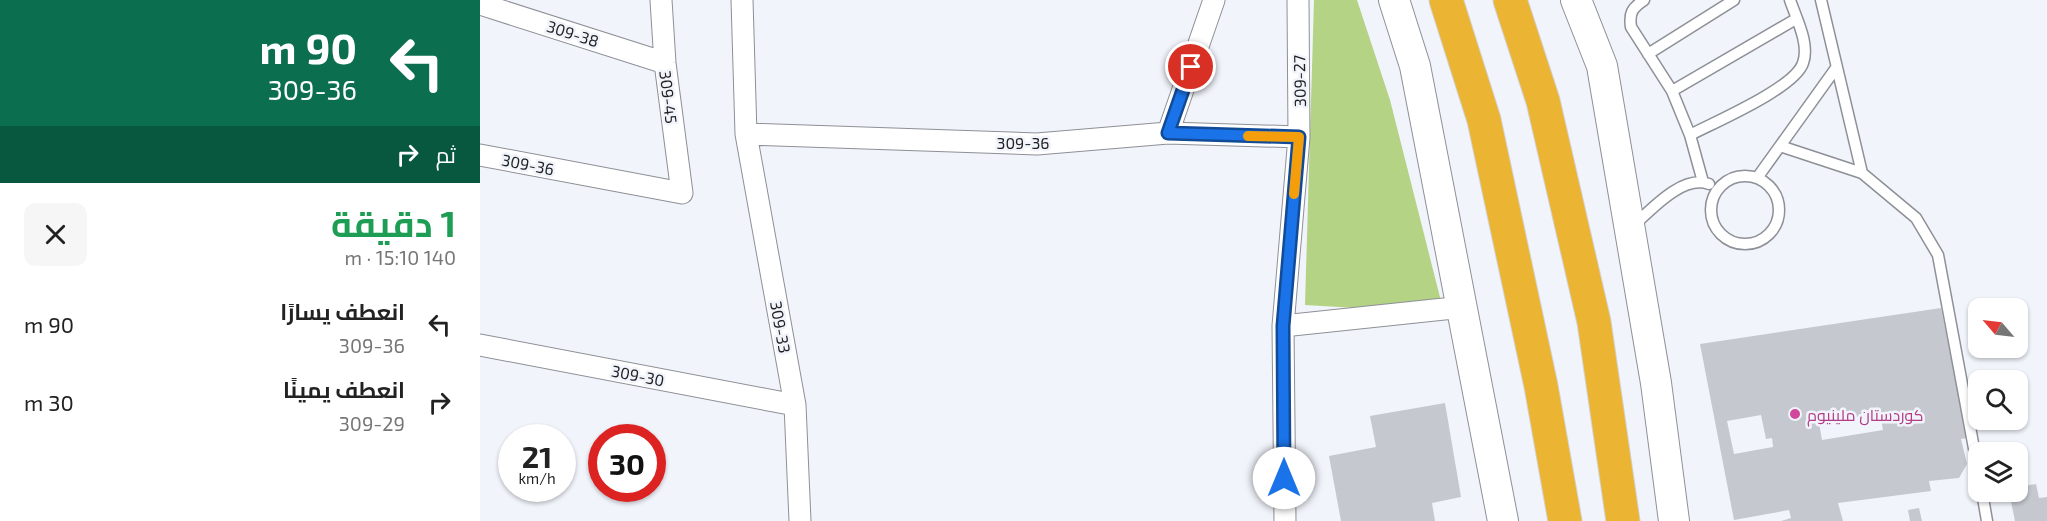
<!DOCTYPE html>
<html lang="ar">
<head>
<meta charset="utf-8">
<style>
	body { margin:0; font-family:"Exo 2",Cairo,sans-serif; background:#f6f6f6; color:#222; direction:rtl; height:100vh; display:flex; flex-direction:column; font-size:22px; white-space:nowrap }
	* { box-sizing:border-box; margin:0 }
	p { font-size:20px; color:#767676 }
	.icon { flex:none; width:33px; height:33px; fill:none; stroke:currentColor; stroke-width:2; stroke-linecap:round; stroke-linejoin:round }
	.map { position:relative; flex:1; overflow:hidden; direction:ltr }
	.side { display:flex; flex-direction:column; background:#fff; width:480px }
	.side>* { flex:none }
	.hud { background:#0b6e4f; color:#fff; overflow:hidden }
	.needle { width:39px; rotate:298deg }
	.controls { position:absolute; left:1488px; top:298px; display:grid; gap:12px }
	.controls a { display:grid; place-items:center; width:60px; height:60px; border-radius:12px; background:#fff; box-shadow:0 2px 4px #0004; font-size:30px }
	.speed { position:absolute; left:18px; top:424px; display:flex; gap:12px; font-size:30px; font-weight:700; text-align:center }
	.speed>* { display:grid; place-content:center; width:78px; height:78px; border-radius:50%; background:#fff; box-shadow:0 2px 4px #0004; line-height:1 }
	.speed small { font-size:15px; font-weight:400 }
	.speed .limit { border:9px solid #d22; background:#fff; color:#111 }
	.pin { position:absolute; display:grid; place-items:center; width:51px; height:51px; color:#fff; margin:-26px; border:3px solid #fff; border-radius:50%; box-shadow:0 2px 6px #0007 }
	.me { position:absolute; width:66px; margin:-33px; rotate:0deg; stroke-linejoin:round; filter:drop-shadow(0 0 4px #0008) }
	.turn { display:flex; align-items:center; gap:21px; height:126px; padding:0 24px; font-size:27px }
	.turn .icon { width:78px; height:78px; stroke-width:2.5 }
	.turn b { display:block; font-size:42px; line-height:51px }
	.then { display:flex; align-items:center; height:57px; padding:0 24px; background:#0003; gap:12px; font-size:22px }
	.round { display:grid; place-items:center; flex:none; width:63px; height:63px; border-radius:12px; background:#f6f6f6 }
	.head { display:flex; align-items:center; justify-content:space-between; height:102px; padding:0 24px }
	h1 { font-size:36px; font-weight:700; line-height:45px; color:#1e9e55 }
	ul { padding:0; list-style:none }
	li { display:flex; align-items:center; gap:18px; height:78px; padding:0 24px }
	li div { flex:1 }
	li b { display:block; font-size:22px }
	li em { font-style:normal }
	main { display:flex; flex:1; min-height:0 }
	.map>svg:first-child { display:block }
</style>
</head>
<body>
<main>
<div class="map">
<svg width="1567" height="521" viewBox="0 0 1567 521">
	<rect width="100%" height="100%" fill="#f1f4fb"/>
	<path fill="#b4d384" d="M834,0H877L910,100L964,313L825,305Z"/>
	<path fill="#c5c8cf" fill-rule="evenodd" d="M1461,308L1487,438L1481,439L1487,464L1479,478L1449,481L1451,491L1358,503L1363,521H1301L1311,518L1309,510L1254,520L1220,344ZM1400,413L1403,430L1342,440L1339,423ZM1281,415L1286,439L1292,438L1293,447L1254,454L1247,421Z
		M965,403L981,497L952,503L955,521H861L849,456L896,447L890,416Z
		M1556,484L1559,498L1567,497V521H1535L1529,492H1538V487Z
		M1439,508L1442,521H1430L1428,510Z"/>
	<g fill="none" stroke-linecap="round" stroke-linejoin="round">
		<g stroke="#8d9096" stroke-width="13">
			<path id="service" d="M1164,0C1152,8 1149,13 1151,27L1192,91L1210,135L1223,182
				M1341,0L1382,173L1436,218L1458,255L1498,470
				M1168,54L1254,0
				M1356,68L1300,146L1382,173
				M1192,91L1316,19
				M1210,135C1235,122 1315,88 1323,63C1330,44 1316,18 1310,0
				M1231 210a34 34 0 1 1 68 0a34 34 0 1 1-68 0Z
				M1277,178L1300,146
				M1152,227C1170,211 1202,174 1229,184
				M1502,492L1507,521"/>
		</g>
		<g stroke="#8d9096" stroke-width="23">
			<path id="minor" d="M262,0L266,134L315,405L320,521
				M0,4L185,63
				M688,133L734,0
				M266,134L557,144L688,133L819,137
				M0,155L202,193L185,63L181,0
				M803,326L983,307
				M0,345L315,405
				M805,521L803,326L819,137L818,0"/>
		</g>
		<g stroke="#8d9096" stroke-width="32">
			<path id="secondary" d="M914,0L935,66L1023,521
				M1096,0L1122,66L1176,383L1194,521"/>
		</g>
		<g stroke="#d2d2d3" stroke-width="35">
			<path id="trunk" d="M966,0L1004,120L1061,386L1085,521
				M1030,0L1063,101L1114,322L1143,521"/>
		</g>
		<use href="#service" stroke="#fff" stroke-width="10"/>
		<use href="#minor" stroke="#fff" stroke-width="21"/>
		<use href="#secondary" stroke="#fff" stroke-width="30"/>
		<use href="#trunk" stroke="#ecb433" stroke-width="33"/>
	</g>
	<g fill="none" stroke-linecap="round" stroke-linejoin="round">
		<g stroke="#114b97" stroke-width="15">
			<path id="route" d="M711,67L688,133L819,137L803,326L804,478"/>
		</g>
		<use href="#route" stroke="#1a73e8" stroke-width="10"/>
		<path stroke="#f59e0b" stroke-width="10" d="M768,136L819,137L814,194"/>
	</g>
	<circle fill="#d1479c" stroke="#f1f4fb" stroke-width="2" cx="1315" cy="414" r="6"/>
	<g text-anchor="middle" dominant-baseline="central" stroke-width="5" stroke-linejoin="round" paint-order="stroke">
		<g font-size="16" fill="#1e2022" stroke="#f1f4fb">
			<text transform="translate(93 33) rotate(18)">309-38</text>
			<text transform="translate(819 81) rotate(-91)">309-27</text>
			<text transform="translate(189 97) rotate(83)">309-45</text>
			<text x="543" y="142">309-36</text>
			<text transform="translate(48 164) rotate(11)">309-36</text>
			<text transform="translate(301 327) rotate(80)">309-33</text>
			<text transform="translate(158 375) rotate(11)">309-30</text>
		</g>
		<g font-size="16" fill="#b23c85" stroke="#f1f4fb" text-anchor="start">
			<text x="1327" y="414">کوردستان ملینیوم</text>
		</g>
	</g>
</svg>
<div class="controls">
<a><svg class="needle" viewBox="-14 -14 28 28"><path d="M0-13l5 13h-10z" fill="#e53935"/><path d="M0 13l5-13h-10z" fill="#767676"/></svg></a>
<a><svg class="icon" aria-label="search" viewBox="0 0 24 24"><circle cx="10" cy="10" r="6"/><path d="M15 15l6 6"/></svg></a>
<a><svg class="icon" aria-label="layers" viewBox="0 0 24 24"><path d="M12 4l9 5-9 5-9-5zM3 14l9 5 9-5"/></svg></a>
</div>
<div class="speed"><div>21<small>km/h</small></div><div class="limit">30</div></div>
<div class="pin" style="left:711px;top:67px;background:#d93025"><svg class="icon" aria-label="arrive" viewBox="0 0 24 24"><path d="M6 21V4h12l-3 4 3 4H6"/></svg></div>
<svg class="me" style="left:804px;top:478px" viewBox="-20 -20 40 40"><circle r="19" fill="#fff"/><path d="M0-13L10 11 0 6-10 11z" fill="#1a73e8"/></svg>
</div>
<section class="side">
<div class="hud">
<div class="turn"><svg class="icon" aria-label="left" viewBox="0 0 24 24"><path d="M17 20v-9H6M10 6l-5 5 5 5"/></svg><div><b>90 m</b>309-36</div></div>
<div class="then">ثم<svg class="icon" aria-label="right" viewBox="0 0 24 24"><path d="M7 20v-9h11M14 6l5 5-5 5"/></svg></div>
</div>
<div class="head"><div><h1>1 دقيقة</h1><p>140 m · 15:10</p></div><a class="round"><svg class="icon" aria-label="close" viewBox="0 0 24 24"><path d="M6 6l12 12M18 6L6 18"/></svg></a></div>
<ul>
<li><svg class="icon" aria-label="left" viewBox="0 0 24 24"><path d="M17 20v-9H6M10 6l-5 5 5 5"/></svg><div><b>انعطف يسارًا</b><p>309-36</p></div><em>90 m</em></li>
<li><svg class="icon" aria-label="right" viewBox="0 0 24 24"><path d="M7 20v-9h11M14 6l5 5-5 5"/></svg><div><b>انعطف يمينًا</b><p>309-29</p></div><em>30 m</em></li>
</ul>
</section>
</main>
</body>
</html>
